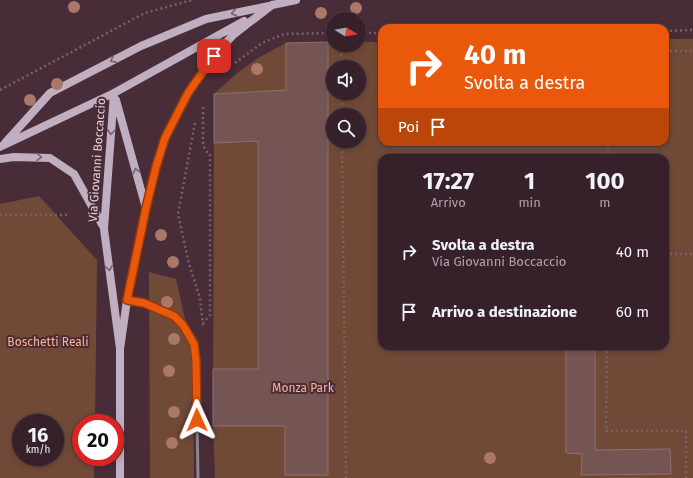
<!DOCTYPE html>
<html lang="it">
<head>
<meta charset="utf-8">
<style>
	body { margin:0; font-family:"Fira Sans",sans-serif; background:#3d2932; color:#f1f3f6; height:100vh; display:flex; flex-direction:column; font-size:15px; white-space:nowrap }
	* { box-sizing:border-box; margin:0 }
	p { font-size:13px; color:#aaa3a8 }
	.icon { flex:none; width:22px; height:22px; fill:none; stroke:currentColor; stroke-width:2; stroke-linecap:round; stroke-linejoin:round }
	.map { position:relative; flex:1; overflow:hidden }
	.side { position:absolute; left:378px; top:154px; width:291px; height:196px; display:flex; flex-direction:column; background:#36212a; border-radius:12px; box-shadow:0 2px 6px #0003,0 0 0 1px #503e47 }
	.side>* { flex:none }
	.banner { position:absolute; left:378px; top:24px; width:291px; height:122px; border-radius:12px; box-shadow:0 2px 6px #0003,0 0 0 1px #503e47; background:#ea580c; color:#fff; overflow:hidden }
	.needle { width:26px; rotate:101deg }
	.tools { position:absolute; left:326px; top:12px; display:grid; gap:8px }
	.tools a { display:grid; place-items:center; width:40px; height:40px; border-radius:50%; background:#36212a; box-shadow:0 2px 6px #0003,0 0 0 1px #503e47; font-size:20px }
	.speed { position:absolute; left:12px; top:414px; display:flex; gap:8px; font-size:20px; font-weight:700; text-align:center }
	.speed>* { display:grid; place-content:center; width:52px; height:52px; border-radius:50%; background:#36212a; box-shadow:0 2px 6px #0003,0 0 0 1px #503e47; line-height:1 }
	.speed small { font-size:10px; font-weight:400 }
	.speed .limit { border:6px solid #d22; background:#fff; color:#111 }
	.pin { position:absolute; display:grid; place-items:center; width:34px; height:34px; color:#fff; margin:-17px; border-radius:8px; box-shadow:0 2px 6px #0006 }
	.me { position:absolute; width:44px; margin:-22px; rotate:359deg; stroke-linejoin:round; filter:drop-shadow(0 0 3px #0008) }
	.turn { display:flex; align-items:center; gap:14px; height:84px; padding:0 20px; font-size:18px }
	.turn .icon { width:52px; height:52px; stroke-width:2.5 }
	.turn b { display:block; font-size:28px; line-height:34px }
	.then { display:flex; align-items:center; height:38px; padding:0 20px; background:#0003; gap:8px; font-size:15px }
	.eta { display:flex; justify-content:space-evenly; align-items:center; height:68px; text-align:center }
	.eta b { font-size:24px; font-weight:700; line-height:28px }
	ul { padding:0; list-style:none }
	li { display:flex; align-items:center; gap:12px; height:60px; padding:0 20px }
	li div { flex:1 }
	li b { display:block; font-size:15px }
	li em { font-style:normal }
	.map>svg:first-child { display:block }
</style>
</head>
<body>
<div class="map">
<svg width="693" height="478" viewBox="0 0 693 478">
	<rect width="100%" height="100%" fill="#482c38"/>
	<path fill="#704a37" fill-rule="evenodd" d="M665,39H693V478H215L213,426L214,94L237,73L258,58L286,43L333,42V45H359V42H382V142H665ZM333,67H359V93H333ZM333,115H359V141H333ZM382,158H665V346H382Z
		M39,196L97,260L95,423H81V457H94V478H0V204ZM21,423H55V457H21Z
		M149,272L176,279L193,355L194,478H150Z"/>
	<path fill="#755554" stroke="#906e6d" d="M328,42V475H285V426H213V369H258V141L214,143V94L286,90V43Z
		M566,346H595V450L670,449L671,474L581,475L582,454L566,453Z"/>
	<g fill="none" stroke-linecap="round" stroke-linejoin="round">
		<path stroke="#79606b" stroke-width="2.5" stroke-dasharray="2 3" stroke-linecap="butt" d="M665,31L693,30
			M359,33H382
			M665,51H693
			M341,54V67
			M235,63L262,43L284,34L333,33
			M0,90L145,13L192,0
			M342,93V115
			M203,107V145L206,151L210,154V315L203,323
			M195,123L178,214L189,264L200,298L203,326
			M342,141L346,478
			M608,158V142
			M0,215H70
			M665,254H693
			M607,346L606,431H686V478"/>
		<path stroke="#8e838e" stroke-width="3" d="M128,301L144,303L174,316L183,325L194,344L196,361L198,478"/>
		<path stroke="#bfafc0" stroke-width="8" d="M268,8L272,5L296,0
			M114,93L104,229L120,349V478
			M116,100L146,208
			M5,143L50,93L141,46L206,19L269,6
			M0,147L114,93L244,21
			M0,159L14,157L50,158L74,174L104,228
			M120,349L127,300L146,209L156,167L165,138L188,93L214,56L233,35L272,5"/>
	</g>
	<g fill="#aa7769">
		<circle cx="74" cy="7" r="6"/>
		<circle cx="356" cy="8" r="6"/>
		<circle cx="321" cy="13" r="6"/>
		<circle cx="257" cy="69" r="6"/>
		<circle cx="57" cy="84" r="6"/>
		<circle cx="30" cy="100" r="6"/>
		<circle cx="161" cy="235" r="6"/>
		<circle cx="173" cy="262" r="6"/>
		<circle cx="167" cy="302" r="6"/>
		<circle cx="174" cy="339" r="6"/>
		<circle cx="169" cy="371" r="6"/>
		<circle cx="174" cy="412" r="6"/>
		<circle cx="172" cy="443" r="6"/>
		<circle cx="490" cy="458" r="6"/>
	</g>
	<defs><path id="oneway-chevron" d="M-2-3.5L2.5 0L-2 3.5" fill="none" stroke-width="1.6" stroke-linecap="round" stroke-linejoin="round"/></defs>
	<g stroke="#78606e">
		<use href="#oneway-chevron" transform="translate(234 13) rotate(169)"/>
		<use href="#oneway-chevron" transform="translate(113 60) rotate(153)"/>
		<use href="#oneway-chevron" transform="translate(111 132) rotate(94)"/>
		<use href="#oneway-chevron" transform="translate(39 157) rotate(2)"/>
		<use href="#oneway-chevron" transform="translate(136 171) rotate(-105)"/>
		<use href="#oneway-chevron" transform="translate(109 268) rotate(83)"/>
	</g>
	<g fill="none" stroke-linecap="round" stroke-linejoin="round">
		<g stroke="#983908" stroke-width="10">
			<path id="route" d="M197,420L196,361L194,344L183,325L174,316L144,303L127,300L146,208L156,167L165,138L188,93L214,56"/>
		</g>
		<use href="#route" stroke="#ea580c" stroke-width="7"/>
	</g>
	<g text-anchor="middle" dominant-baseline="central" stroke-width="4" stroke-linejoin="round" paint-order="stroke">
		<g font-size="12" fill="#e3d1d7" stroke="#482c38">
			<text transform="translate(97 160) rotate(-86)">Via Giovanni Boccaccio</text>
		</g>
		<g font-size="12" fill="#fbb491" stroke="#482c38">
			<text x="48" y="342">Boschetti Reali</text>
			<text x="303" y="388">Monza Park</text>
		</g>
	</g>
</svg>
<div class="tools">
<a><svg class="needle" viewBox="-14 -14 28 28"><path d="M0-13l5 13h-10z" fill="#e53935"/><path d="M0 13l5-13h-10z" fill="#aaa3a8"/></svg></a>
<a><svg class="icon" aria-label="sound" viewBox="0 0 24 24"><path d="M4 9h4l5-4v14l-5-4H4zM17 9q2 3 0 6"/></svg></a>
<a><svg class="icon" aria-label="search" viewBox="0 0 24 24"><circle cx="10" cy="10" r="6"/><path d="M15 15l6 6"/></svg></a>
</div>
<div class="speed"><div>16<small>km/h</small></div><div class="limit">20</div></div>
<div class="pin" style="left:214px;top:56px;background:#d93025"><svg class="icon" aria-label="arrive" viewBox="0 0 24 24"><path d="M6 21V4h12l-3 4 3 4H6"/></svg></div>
<svg class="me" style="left:197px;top:420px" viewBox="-20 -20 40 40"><path d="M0-17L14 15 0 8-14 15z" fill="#ea580c" stroke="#fff" stroke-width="4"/></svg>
<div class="banner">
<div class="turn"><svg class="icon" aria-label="right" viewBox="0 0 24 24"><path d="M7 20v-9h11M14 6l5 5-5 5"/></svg><div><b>40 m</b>Svolta a destra</div></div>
<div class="then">Poi<svg class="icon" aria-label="arrive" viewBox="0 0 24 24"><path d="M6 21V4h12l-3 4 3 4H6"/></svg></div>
</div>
<section class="side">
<div class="eta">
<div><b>17:27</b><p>Arrivo</p></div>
<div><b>1</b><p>min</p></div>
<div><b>100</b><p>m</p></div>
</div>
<ul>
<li><svg class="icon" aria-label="right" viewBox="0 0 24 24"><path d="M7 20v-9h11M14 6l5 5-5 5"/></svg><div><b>Svolta a destra</b><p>Via Giovanni Boccaccio</p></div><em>40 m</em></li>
<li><svg class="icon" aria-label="arrive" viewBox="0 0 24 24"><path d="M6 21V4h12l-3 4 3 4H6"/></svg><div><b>Arrivo a destinazione</b></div><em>60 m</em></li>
</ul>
</section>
</div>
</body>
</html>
